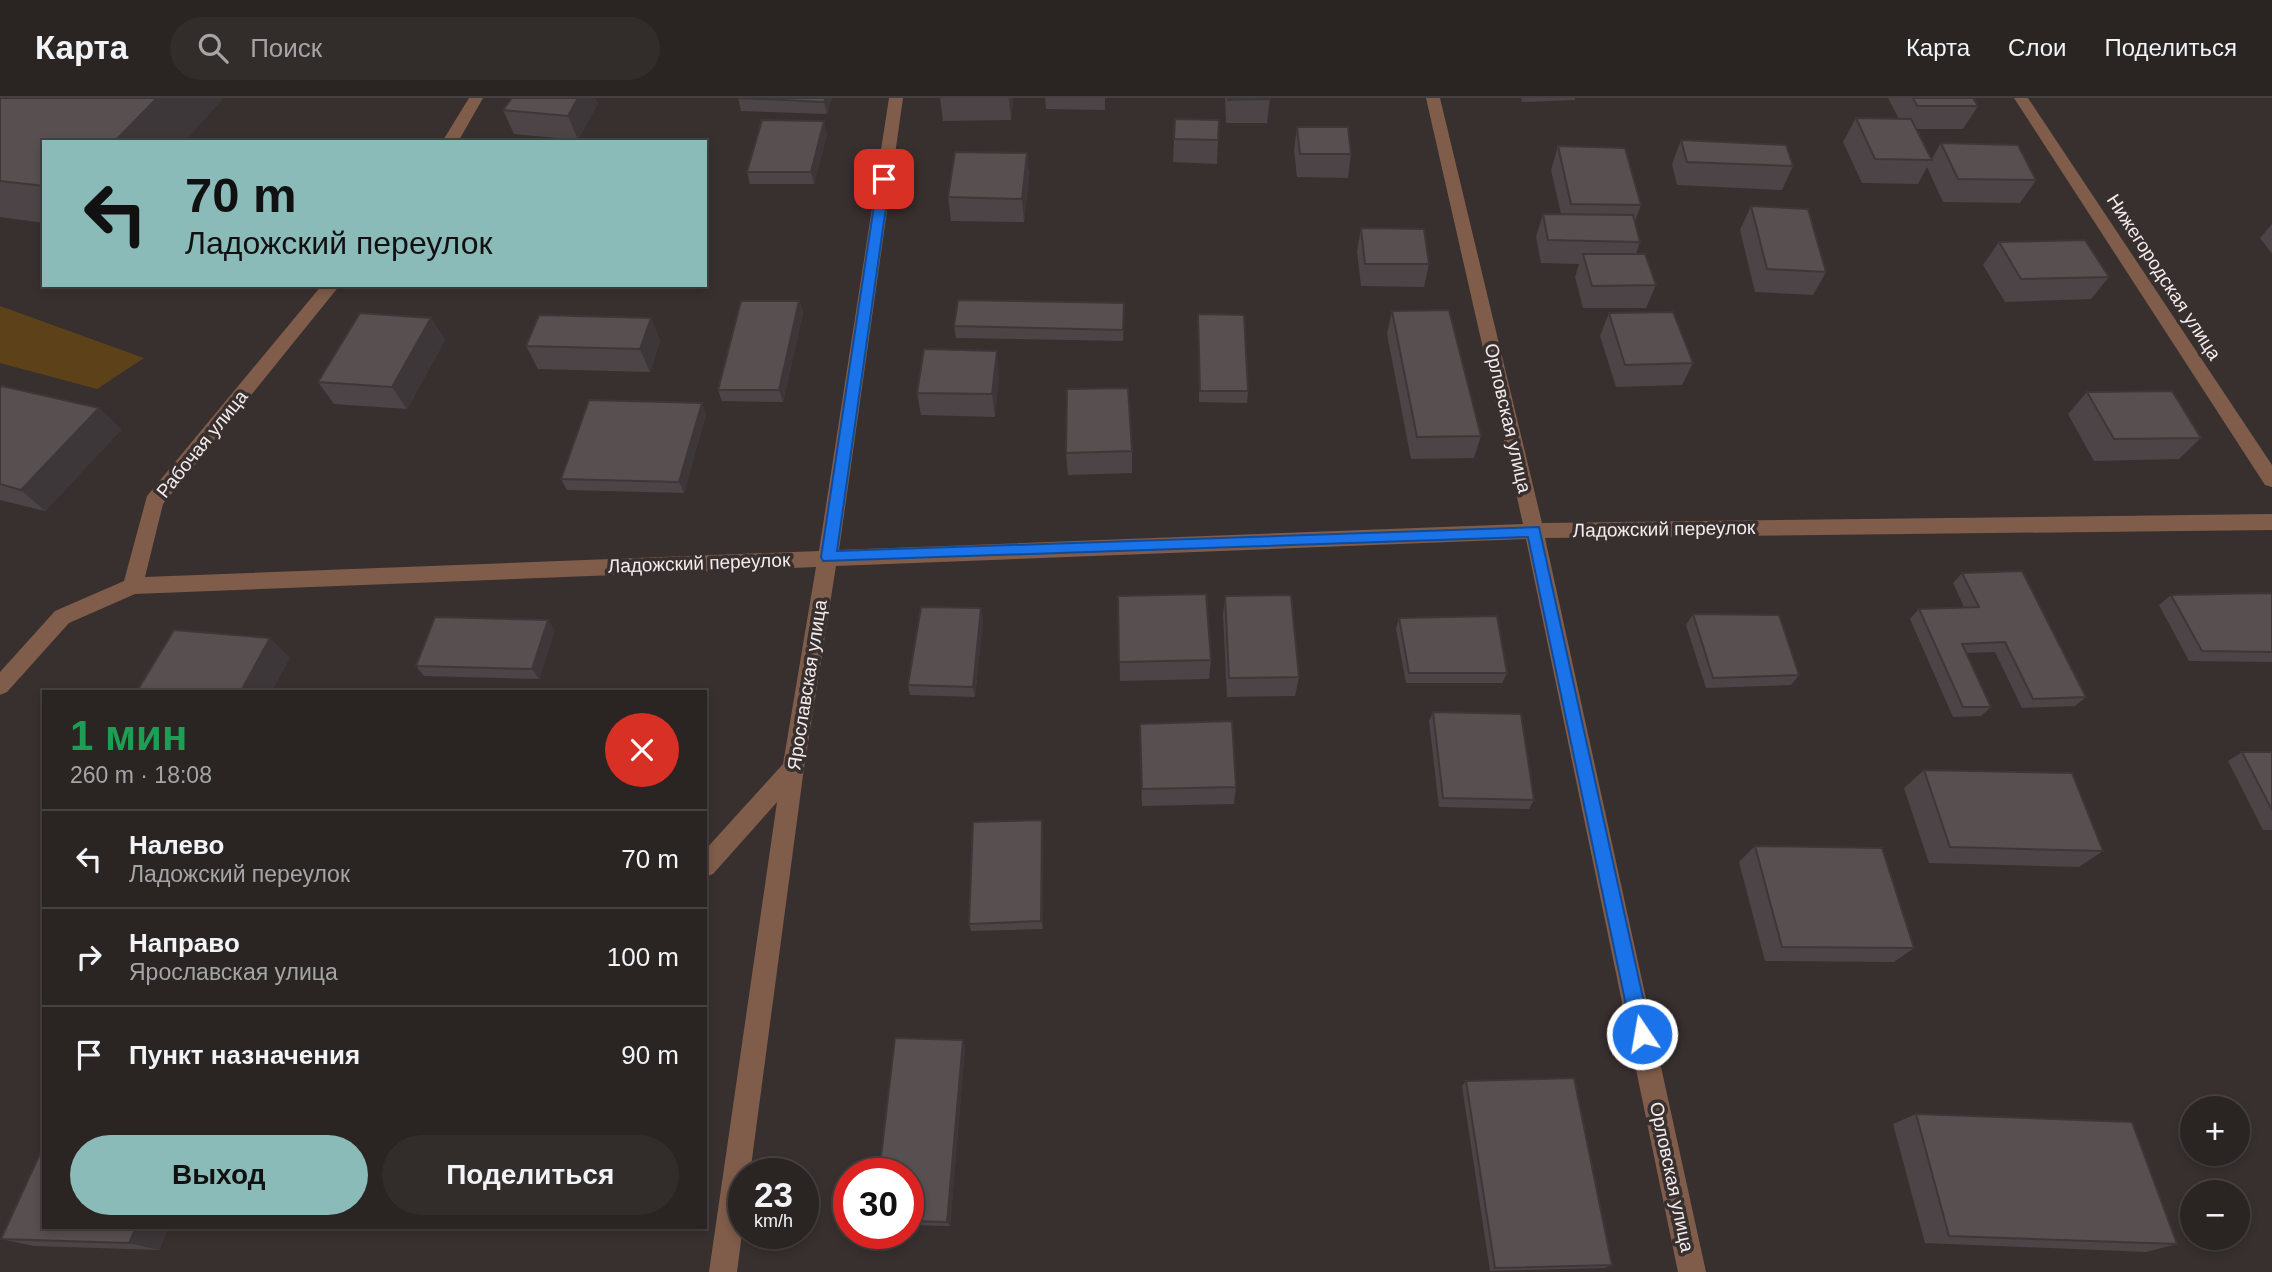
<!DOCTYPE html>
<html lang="ru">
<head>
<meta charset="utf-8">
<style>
	body { margin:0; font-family:Arial,sans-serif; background:#322c2b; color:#f1f3f6; height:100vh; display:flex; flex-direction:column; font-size:26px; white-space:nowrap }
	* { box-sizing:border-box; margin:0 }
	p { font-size:23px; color:#a5a4a6 }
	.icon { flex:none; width:38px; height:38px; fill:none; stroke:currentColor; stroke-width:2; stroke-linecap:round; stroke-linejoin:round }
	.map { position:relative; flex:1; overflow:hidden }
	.panel { position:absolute; left:42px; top:592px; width:665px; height:539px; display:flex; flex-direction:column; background:#2a2423; border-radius:0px; box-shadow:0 4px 10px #0003,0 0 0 2px #464141 }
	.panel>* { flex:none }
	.banner { position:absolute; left:42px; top:42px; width:665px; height:147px; border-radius:0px; box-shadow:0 4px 10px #0003,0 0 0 2px #464141; background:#8bbbb9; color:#111; overflow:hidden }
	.buttons { position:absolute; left:2180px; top:998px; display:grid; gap:14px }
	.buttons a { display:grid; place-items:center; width:70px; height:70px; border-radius:50%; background:#2a2423; box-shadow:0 4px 10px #0003,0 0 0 2px #464141; font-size:35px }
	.speed { position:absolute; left:728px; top:1060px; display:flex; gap:14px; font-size:35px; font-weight:700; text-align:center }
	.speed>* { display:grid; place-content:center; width:91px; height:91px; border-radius:50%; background:#2a2423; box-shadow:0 4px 10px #0003,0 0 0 2px #464141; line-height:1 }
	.speed small { font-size:18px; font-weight:400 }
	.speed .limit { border:10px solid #d22; background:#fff; color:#111 }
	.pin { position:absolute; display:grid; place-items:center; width:60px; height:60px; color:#fff; margin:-30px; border-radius:14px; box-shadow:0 4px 10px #0006 }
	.me { position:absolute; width:77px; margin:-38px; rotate:348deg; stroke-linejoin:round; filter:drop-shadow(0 0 5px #0008) }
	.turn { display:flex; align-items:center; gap:24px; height:147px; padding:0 28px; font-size:32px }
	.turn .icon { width:91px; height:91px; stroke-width:2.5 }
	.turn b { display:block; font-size:49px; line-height:60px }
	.round { display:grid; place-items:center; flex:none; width:74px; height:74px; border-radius:37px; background:#322c2b }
	.summary { display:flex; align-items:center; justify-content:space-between; height:119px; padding:0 28px }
	h1 { font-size:42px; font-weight:700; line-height:52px; color:#1e9e55 }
	.action { display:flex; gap:14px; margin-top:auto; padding:14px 28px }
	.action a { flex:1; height:80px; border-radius:42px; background:#8bbbb9; color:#111; font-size:28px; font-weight:700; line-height:80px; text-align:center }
	.action a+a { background:#322c2b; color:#f1f3f6 }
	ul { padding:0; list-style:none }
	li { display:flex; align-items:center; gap:21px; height:98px; padding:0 28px; border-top:2px solid #464141 }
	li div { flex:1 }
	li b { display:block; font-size:26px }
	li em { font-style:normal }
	header { display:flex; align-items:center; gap:42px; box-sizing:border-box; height:98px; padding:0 35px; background:#2a2423; border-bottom:2px solid #464141 }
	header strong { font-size:33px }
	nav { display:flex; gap:38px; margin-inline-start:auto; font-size:24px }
	.search { width:490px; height:63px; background:#322c2b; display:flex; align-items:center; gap:18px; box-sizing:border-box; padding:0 24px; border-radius:38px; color:#a5a4a6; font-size:26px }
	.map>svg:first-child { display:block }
</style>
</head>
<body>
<header>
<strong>Карта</strong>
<div class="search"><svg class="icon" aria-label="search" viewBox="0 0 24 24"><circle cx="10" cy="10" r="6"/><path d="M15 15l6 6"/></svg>Поиск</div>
<nav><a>Карта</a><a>Слои</a><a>Поделиться</a></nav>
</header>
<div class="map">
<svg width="2272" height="1174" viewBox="0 0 2272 1174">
	<rect width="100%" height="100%" fill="#38302f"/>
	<path fill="#5d4118" d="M0,208L144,260L97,291L0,265Z"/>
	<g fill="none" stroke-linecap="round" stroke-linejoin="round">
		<path fill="#805c4a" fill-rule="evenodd" d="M469,0H483L458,44H442Z
			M889,0H903L839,452L1523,426L1426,0H1440L1542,425L2272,416V432L1545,440L1706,1174H1678L1526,441L836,468L804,670L750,1076H744V1120L737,1174H709L777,704L713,776L705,779V752L783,666L816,469L135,496L69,525L7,594L0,597V574L55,513L124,483L147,398L322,187H340L163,406L145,479L819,453Z
			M2014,0H2028L2272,367V389L2265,387Z"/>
	</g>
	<path fill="#4c4446" d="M0,0L44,44V125L0,119Z
		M738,0H832L827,16L741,13Z
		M940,0H1013L1011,22L943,23Z
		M1045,0H1105V12L1046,11Z
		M1225,0H1270L1267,25H1226Z
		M1521,0H1575V2L1522,4Z
		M1888,0H1973L1978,8L1963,31H1916L1931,62L1941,45L2036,82L2020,105L1943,104L1927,69L1918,86L1862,85L1843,44L1856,20L1899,21Z
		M598,5L578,42L514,36L503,12Z
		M1175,21L1218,42L1217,66L1173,64Z
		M1297,29L1351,56L1348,80L1297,79L1294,52Z
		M827,36L814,86H750L747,74Z
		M1681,42L1793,68L1782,92L1677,87L1672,66Z
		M1558,48L1641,107L1635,123L1640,144L1636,156L1656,187L1646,210H1583L1575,179L1579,166L1541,165L1536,139L1543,116H1561L1551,72Z
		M1027,55L1029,79L1024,124L951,123L948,99Z
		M1751,108L1826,174L1813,197L1755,194L1740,132Z
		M2272,126V156L2260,140Z
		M1361,130L1429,166L1424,189L1361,188L1357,153Z
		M1999,144L2109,179L2091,201L2005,204L1983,167Z
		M799,203L803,215L783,304L722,303L718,292Z
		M1124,205L1123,243L956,240L954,228Z
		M1392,213L1481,338L1474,360L1411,361L1387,236Z
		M1609,215L1693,265L1682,287L1616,289L1600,238Z
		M1198,216L1248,293L1247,305L1199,304Z
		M431,220L445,242L407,311L334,306L318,284Z
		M651,220L660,243L650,274L538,271L526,248Z
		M999,275L995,319L921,317L917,295Z
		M0,290L99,310L121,332L45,413L0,402Z
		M2087,294L2201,340L2179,361L2094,363L2068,316Z
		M702,305L706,316L684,395L567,392L561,381Z
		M1132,353V375L1068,377L1066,355Z
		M1962,475L2086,599L2075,608L2022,610L1995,554L1967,555L1991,609L1981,618L1953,619L1910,521L1919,511L1964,509L1953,485Z
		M2272,495V564L2189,563L2159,507L2171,497Z
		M1118,498L1211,562L1209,581L1120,583Z
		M1225,498L1299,579L1295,598L1227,599L1223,517Z
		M981,510L983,521L975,599L910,597L908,587Z
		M1693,516L1799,577L1791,587L1706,590L1686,527Z
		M1399,520L1507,575L1502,585H1406L1396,531Z
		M555,532L539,581L424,578L416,568Z
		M1433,614L1534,702L1529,711L1439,709L1429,623Z
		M1140,644L1236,689L1234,706L1142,708Z
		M2242,654H2272V732H2263L2228,663Z
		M1924,672L2103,753L2079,769L1929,765L1904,690Z
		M1043,730V831L971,833L969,826Z
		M1755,748L1914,850L1894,864L1765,863L1739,764Z
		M965,948L950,1128L908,1127V1076Z
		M1466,983L1612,1167L1605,1170L1490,1173L1462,988Z
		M1916,1016L2177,1146L2146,1154L1925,1145L1893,1026Z
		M44,1129H169L159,1152L34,1148L1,1141Z"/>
	<path fill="#3e3739" d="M157,0H224L184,44H114Z
		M578,0H596L598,5L578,42L568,18Z
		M826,0H832L827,16L824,4Z
		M1009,0H1013L1011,22Z
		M824,23L827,36L814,86L811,74Z
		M1027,55L1029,79L1024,124L1022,101Z
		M799,203L803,215L783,304L779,292Z
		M431,220L445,242L407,311L392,289Z
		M651,220L660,243L650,274L640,251Z
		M997,253L999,275L995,319L992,296Z
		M702,305L706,316L684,395L679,384Z
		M99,310L121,332L45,413L21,392Z
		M981,510L983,521L975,599L973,589Z
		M548,522L555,532L539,581L532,571Z
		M270,540L290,560L272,593H241Z
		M1042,722L1043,730V831L1041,823Z
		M963,942L965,948L950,1128L947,1124Z
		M136,1129H169L159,1152L129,1145Z"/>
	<path fill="#584f51" stroke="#3e3739" stroke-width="2" d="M0,0H157L114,44H44V88L0,83Z
		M512,0H578L568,18L503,12Z
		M738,0H826L824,4Z
		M1228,0H1270V1L1228,2Z
		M1913,0H1973L1978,8H1917Z
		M1856,20L1911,21L1932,62L1875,61Z
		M1175,21L1219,22L1218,42L1174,41Z
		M762,22L824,23L811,74H747Z
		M1297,29H1348L1351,56H1300Z
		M1681,42L1786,47L1793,68L1687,64Z
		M1941,45L2018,47L2036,82L1958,81Z
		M1558,48L1625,50L1641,107L1571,106Z
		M955,54L1027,55L1022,101L948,99Z
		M1751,108L1808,111L1826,174L1767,171Z
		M1543,116L1633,117L1640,144L1548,142Z
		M1361,130L1424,131L1429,166H1365Z
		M2085,142L2109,179L2021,181L1999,144Z
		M1583,156H1645L1656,187L1592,188Z
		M958,202L1124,205L1123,232L954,228Z
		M741,203H799L779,292H718Z
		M1449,212L1481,338L1417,339L1392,213Z
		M1673,214L1693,265L1625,267L1609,215Z
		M360,215L431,220L392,289L318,284Z
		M1198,216L1244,217L1248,293H1200Z
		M539,217L651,220L640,251L526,248Z
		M924,251L997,253L992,296L917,295Z
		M2,288L99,310L21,392L0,386V290Z
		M1128,290L1132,353L1066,355L1067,291Z
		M2172,293L2201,340L2114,341L2087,294Z
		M589,302L702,305L679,384L561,381Z
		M2022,473L2086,599L2033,601L2005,544L1962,546L1991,609H1963L1919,511L1979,509L1962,475Z
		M2272,495V554L2202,553L2171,497Z
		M1206,496L1211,562L1119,564L1118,498Z
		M1291,497L1299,579L1229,580L1225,498Z
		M921,509L981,510L973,589L908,587Z
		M1693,516L1779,517L1799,577L1713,580Z
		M1497,518L1507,575H1409L1399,520Z
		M435,519L548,522L532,571L416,568Z
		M174,532L270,540L241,593H137Z
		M1433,614L1521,616L1534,702L1443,700Z
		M1232,623L1236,689L1142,691L1140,626Z
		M2242,654H2272V712Z
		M1924,672L2072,675L2103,753L1950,749Z
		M1042,722L1041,823L969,826L973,724Z
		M1755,748L1882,750L1914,850L1782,849Z
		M895,940L963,942L947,1124L908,1123V1076H879Z
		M1574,980L1612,1167L1495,1170L1466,983Z
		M1916,1016L2132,1024L2177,1146L1949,1138Z
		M44,1047V1129H136L129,1145L1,1141Z"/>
	<path fill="#1a73e8" stroke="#114b97" stroke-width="2" d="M884,77L890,81L837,453L1539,429L1651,936L1648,942L1642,945L1635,942L1632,936L1528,439L823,463L821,459L878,81Z"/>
	<g text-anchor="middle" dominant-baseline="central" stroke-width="7" stroke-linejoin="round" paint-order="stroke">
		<g font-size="19" fill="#f2edec" stroke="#38302f">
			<text transform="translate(2164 179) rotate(57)">Нижегородская улица</text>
			<text transform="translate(1508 320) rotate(77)">Орловская улица</text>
			<text transform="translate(202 346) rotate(-51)">Рабочая улица</text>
			<text transform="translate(1664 431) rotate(-1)">Ладожский переулок</text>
			<text transform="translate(699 465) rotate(-2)">Ладожский переулок</text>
			<text transform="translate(807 587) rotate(-81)">Ярославская улица</text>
			<text transform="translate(1672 1079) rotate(78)">Орловская улица</text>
		</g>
	</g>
</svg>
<div class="buttons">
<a>+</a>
<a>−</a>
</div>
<div class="speed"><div>23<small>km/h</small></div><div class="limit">30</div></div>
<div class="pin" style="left:884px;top:81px;background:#d93025"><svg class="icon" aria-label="arrive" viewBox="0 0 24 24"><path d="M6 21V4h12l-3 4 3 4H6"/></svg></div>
<svg class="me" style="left:1642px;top:936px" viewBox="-20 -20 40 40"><circle r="17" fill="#1a73e8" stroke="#fff" stroke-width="3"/><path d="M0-11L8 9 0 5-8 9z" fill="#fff"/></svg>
<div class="banner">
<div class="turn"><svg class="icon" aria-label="left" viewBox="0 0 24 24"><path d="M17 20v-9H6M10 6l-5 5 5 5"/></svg><div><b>70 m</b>Ладожский переулок</div></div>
</div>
<section class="panel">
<div class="summary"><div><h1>1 мин</h1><p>260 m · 18:08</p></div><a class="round" style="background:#d93025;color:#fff"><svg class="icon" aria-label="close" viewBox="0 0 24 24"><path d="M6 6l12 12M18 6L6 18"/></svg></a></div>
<ul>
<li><svg class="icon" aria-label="left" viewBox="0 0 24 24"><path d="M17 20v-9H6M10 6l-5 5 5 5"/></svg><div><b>Налево</b><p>Ладожский переулок</p></div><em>70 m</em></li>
<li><svg class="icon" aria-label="right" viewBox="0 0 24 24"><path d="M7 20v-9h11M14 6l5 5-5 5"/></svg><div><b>Направо</b><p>Ярославская улица</p></div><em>100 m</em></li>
<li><svg class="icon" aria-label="arrive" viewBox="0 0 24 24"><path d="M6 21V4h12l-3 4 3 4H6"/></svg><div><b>Пункт назначения</b></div><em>90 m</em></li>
</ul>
<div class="action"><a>Выход</a><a>Поделиться</a></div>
</section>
</div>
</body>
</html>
